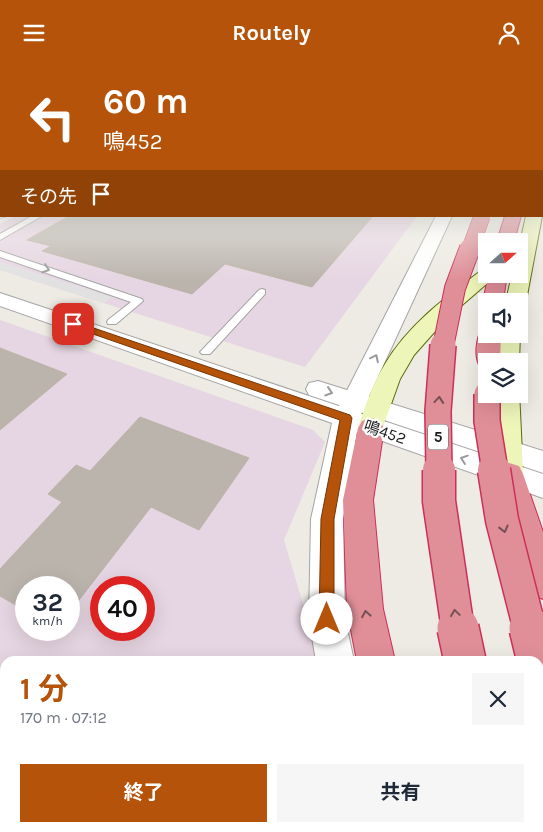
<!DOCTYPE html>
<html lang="ja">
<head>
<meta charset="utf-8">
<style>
	body { margin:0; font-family:Karla,"Noto Sans JP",sans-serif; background:#f6f6f7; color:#1f2937; height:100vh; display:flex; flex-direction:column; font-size:19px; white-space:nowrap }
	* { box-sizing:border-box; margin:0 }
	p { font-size:16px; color:#747a83 }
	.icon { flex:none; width:28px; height:28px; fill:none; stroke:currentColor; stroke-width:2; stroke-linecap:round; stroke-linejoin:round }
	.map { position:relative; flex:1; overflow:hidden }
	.panel { position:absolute; left:0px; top:591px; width:544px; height:176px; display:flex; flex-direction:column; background:#fff; border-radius:15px 15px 0 0; box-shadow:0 5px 20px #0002 }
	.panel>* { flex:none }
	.guide { position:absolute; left:0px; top:0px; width:544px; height:152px; box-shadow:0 5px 20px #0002; background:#b45309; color:#fff; overflow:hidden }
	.needle { width:32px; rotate:69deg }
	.buttons { position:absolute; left:478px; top:168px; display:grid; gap:10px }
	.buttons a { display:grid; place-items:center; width:50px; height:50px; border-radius:0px; background:#fff; box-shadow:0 5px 20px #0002; font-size:25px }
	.speed { position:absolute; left:15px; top:511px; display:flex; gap:10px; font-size:25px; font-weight:700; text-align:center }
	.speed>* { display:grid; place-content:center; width:65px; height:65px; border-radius:50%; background:#fff; box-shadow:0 5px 20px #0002; line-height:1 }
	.speed small { font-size:12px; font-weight:400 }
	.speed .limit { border:8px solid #d22; background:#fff; color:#111 }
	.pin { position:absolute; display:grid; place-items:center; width:42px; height:42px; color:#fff; margin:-21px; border-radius:10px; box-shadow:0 2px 8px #0006 }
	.me { position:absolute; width:55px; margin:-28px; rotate:0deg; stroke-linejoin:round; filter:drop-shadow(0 0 4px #0008) }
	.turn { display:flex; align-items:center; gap:18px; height:105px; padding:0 20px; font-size:22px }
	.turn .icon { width:65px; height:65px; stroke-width:2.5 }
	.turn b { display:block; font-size:35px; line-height:42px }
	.then { display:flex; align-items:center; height:48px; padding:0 20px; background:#0003; gap:10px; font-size:19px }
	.round { display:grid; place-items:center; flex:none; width:52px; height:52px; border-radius:0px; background:#f6f6f7 }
	.summary { display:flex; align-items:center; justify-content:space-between; height:85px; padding:0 20px }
	h1 { font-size:30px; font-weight:700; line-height:38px; color:#b45309 }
	.cta { display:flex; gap:10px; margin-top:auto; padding:10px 20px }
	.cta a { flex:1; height:58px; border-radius:0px; background:#b45309; color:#fff; font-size:20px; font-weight:700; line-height:58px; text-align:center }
	.cta a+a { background:#f6f6f7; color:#1f2937 }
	header { display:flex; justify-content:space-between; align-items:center; height:65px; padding:0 20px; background:#b45309; color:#fff; font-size:22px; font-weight:700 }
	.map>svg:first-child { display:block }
</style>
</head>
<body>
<header><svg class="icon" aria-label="menu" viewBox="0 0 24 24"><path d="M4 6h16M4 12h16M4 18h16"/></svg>Routely<svg class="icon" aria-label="person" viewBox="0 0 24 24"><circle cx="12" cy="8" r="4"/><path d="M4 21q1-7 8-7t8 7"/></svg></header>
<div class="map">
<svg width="543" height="767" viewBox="0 0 543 767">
	<rect width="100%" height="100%" fill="#edebe3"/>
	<path fill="#e6d5e2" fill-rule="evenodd" d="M15,151H417L305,302L0,205V159Z
		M0,255L313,365L325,377L284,475L320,596H5V762H369L371,767H0ZM26,522H69V565H26ZM101,522H144V565H101Z"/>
	<path fill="#e1e1e1" d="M0,197L17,202L112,232L105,238L0,205Z"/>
	<path fill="#bab4ad" stroke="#beb3a6" d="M69,151H373L312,222L225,199L192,229L42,186L51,181L27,175Z
		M0,283L67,309L0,365Z
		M140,352L249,393L199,465L151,442L69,548V522H26V546L0,531V504L62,437L48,429L76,400L90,406Z"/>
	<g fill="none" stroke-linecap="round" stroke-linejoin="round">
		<g stroke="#a4a4a4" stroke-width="2">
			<path id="service" d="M32,151H42L0,175V169Z
				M0,186L142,234L143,236L116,259H108L107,257L108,255L131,237L0,192Z
				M262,224L265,225V229L210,289H202L200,287L202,285L259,225Z"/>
		</g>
		<g stroke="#a4a4a4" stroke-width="2">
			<path id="minor" d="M436,151H452L359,353L355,360L346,362L337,360L333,353Z"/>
		</g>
		<g stroke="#a4a4a4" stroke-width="2">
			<path id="tertiary" d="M542,124H543V132H542Z
				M0,143L1,151H7L0,153Z
				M0,228L543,409V433L357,367L343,454L345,554L354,596H316L309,554L311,454L332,358L0,241Z
				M318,316L543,386V408L309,330L306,324L309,318Z
				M336,762H382L381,767H335Z"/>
		</g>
		<g stroke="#5a6c0b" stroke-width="2">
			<path id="secondary" d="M543,114V123H542V114Z
				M526,151H542L526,236L523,240L519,241V236H506L512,209H519V182Z
				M486,204V209H498L446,254L414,290L400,314L380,370L371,373L362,370L358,363C365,341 373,318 385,299C409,259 446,232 482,205Z
				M519,267L520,269L519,297L497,296L498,269Z
				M519,326L523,409L519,417L509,420L499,417C487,395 495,354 496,329H519Z"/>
		</g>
		<g stroke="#cc2f59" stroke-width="2">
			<path id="motorway" d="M505,151H521L514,176H497Z
				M489,209H507L503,236H486V240L483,236Z
				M486,263V269H501L500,296H486V303L480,301C474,293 476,273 482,264Z
				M371,353L380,356L384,363L373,435L383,544L395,596H357L347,544L343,435L358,363L362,356Z
				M509,398L519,401L523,409L543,467V534L531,529L526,518L495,409L499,401Z
				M395,762H441L443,767H397Z
				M483,762H529L530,767H484Z"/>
		</g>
		<use href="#service" fill="#fff" fill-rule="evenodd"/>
		<use href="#minor" fill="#fff" fill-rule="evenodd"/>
		<use href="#tertiary" fill="#fff" fill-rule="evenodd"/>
		<use href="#secondary" fill="#edf5b9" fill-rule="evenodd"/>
		<use href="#motorway" fill="#e08f98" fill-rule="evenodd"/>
		<g stroke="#cc2f59" stroke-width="17" stroke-linecap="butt">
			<path id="motorway-bridge-far4" d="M470,184L482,151"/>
		</g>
		<g stroke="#cc2f59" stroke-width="22" stroke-linecap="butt">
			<path id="motorway-bridge-far3" d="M443,282L455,223L470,183"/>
		</g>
		<g stroke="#cc2f59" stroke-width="28" stroke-linecap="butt">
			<path id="motorway-bridge-far2" d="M487,329V356L495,406
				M439,406L438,346L443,280"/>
		</g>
		<g stroke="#cc2f59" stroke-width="35" stroke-linecap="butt">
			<path id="motorway-bridge-far1" d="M439,405V436L458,565
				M494,405L502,455L530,565"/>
		</g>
		<g stroke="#cc2f59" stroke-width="44" stroke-linecap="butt">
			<path id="motorway-bridge" d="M458,563L465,596
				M530,563L538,596"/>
		</g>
		<use href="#motorway-bridge-far4" stroke="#e08f98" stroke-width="16"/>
		<use href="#motorway-bridge-far3" stroke="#e08f98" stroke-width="20"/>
		<use href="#motorway-bridge-far2" stroke="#e08f98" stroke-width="25"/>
		<use href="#motorway-bridge-far1" stroke="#e08f98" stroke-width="32"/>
		<use href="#motorway-bridge" stroke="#e08f98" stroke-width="41"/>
	</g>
	<defs><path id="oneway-chevron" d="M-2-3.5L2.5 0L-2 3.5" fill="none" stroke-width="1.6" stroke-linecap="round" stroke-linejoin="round" transform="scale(1.25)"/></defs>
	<g stroke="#999">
		<use href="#oneway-chevron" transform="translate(46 204) rotate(19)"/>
		<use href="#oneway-chevron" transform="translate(375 293) rotate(-64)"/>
		<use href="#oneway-chevron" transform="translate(329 327) rotate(18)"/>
		<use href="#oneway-chevron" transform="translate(464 394) rotate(-161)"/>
	</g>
	<g stroke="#755054">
		<use href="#oneway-chevron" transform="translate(439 335) rotate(-85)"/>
		<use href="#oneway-chevron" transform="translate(504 464) rotate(76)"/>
		<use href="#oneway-chevron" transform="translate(455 548) rotate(-98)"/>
		<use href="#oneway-chevron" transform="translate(366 549) rotate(-100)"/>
	</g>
	<linearGradient id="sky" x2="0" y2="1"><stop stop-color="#8dbce2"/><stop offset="0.5" stop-color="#f7f6f2"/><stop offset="1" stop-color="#f7f6f2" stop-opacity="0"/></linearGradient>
	<rect width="543" height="215" fill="url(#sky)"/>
	<path fill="#b45309" stroke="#753606" d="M73,256L350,350L352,353L334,454V554L332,559L327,561L322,559L319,554L321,454L340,355L70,261L68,259Z"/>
	<g text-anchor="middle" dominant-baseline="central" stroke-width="4.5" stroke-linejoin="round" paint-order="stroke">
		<rect fill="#fff" stroke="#616161" stroke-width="1" x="428" y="359.5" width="20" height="25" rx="4"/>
		<g font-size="15" font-weight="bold" fill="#1d1d1d">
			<text x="438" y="372">5</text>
		</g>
		<g font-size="16" fill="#1d1d1d" stroke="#fff">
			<text transform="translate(385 367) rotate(19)">鳴452</text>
		</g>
	</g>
</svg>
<div class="buttons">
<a><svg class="needle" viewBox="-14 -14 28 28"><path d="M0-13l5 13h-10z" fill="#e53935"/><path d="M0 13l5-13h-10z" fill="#747a83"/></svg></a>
<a><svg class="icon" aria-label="sound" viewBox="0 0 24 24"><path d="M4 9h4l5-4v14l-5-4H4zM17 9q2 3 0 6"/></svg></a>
<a><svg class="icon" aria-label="layers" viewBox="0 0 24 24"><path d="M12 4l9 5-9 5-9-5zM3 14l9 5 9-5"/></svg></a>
</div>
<div class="speed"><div>32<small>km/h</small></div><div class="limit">40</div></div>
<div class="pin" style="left:73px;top:259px;background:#d93025"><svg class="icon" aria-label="arrive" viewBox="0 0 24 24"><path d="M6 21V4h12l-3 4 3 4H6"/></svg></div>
<svg class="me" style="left:327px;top:554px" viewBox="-20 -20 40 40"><circle r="19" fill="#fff"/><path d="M0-13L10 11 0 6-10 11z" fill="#b45309"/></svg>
<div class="guide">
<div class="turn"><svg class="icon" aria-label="left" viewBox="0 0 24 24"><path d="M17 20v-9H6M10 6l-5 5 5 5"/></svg><div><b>60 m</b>鳴452</div></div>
<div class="then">その先<svg class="icon" aria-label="arrive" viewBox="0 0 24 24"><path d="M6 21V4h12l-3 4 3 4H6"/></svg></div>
</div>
<section class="panel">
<div class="summary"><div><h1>1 分</h1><p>170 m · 07:12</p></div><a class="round"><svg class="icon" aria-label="close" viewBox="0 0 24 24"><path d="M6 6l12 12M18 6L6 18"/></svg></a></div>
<div class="cta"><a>終了</a><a>共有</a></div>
</section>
</div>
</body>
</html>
